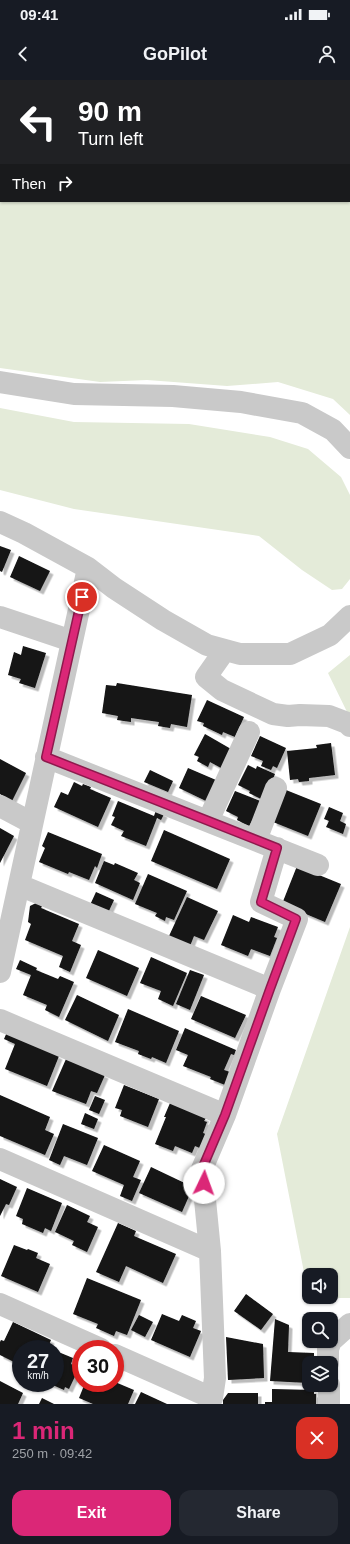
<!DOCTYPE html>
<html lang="en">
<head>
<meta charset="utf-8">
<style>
	body { margin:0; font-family:Arial,sans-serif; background:#242831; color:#f1f3f6; height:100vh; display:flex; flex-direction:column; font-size:15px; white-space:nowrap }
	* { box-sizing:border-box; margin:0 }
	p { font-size:13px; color:#9ea1a6 }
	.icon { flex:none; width:22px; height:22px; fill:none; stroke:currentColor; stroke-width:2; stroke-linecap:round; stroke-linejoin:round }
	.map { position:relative; height:1324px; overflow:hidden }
	.sheet { display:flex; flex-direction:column; background:#171b24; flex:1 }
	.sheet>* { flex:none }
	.banner { position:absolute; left:0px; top:0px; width:350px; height:122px; box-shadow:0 1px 3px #0004; background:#202124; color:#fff; overflow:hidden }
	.controls { position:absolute; left:302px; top:1188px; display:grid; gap:8px }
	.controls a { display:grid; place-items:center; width:36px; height:36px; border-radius:8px; background:#171b24; box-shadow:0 1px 3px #0004; font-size:20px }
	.speed { position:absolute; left:12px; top:1260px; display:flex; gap:8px; font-size:20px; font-weight:700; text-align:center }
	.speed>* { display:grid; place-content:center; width:52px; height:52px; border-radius:50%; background:#171b24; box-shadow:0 1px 3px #0004; line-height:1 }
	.speed small { font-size:10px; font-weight:400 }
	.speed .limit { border:6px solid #d22; background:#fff; color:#111 }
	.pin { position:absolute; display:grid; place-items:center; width:34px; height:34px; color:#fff; margin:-17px; border:2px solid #fff; border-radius:50%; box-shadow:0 1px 4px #0007 }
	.me { position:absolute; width:44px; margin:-22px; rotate:3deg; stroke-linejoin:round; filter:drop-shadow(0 0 3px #0008) }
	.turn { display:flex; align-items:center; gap:14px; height:84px; padding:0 12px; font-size:18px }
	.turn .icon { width:52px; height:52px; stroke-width:2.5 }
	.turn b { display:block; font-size:28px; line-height:34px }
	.then { display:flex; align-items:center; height:38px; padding:0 12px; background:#0003; gap:8px; font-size:15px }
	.round { display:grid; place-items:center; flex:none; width:42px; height:42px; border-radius:12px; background:#242831 }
	.summary { display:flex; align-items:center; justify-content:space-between; height:68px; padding:0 12px }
	h1 { font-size:24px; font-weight:800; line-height:30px; color:#db2777 }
	.cta { display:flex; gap:8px; margin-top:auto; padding:8px 12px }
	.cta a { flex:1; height:46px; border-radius:12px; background:#db2777; color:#fff; font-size:16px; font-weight:800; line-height:46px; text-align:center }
	.cta a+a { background:#242831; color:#f1f3f6 }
	.status { display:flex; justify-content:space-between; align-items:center; height:28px; padding:0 20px; background:#171b24; direction:ltr }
	.status svg { height:11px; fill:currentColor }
	header { display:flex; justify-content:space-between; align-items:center; height:52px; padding:0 12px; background:#171b24; font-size:18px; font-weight:800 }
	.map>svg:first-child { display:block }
</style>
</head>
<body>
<div class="status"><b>09:41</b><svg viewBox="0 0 49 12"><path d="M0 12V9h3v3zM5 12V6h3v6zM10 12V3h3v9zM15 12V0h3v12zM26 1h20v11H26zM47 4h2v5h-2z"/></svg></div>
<header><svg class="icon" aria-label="back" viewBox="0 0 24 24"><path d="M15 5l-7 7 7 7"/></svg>GoPilot<svg class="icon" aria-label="person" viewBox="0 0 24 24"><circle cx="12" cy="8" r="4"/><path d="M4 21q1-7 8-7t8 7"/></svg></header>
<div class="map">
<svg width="350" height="1324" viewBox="0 0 350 1324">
	<defs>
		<filter id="shadow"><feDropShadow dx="3.5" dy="3.5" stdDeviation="0" flood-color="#0004"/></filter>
	</defs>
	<rect width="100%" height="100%" fill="#fff"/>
	<path fill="#e4ebd9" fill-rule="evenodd" d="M0,70L1,121H349V111L350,112V335L333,319L278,302L227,306L147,300L100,302L0,288Z
		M0,328L74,342L189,344L270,357L308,369L341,397L350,415V499L342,509L332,510L302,490L259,456L74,429L0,410Z
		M350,575V638L328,593Z
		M350,847V1218H309L277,1054ZM309,1195H331V1217H309Z"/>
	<path fill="#131313" filter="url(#shadow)" d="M0,466L11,470L2,492L0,491Z
		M19,476L50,491L40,511L10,497Z
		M23,566L46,573L35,608L19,603L21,599L8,595L14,572L21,575Z
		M117,603L192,615L187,647L171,644L170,648L158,646L159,642L131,638V642L117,640L118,636L102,633L106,605L116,606Z
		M207,620L244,637L235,657L223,652L222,655L203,646L204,643L197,641Z
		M205,654L231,669L221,688L210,682L208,687L197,681L199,677L194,675Z
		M260,656L286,668L277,688L273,686L271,690L261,686L263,681L251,676Z
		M331,663L335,695L309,698V701L299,702L298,699L290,700L287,671L317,668L316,665Z
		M0,679L26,693L12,721L0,714Z
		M248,685L256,689L257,686L275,694L266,715L261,719L249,713L250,711L238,705Z
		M188,688L216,700L206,721L179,708Z
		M150,690L173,701L168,712L144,702Z
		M74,702L82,706L83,704L91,707L90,709L111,718L98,747L54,727L61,712L68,715Z
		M286,710L321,724L308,756L273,742Z
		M235,711L263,722L249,746L237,740L238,737L226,731Z
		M118,721L154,736L156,730L164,734L161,740L157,738L146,766L121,756L124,751L111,745L115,737L112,736Z
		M329,727L343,733L340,741L346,744L343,754L326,747L329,741L324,739Z
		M0,748L14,756L0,783Z
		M164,750L230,779L217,809L151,781Z
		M48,752L102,774L97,788L95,786L89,800L69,792L68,794L39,782L45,768L42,766Z
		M104,781L114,785L115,783L138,793L134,800L140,803L133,820L95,803Z
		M297,786L341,804L325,842L282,824Z
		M148,794L187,811L174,840L166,837L165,841L155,836L157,833L135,824Z
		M96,812L114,820L108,833L90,825Z
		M187,817L218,831L204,860L194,856L190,866L169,856Z
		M36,823L42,826L41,828L79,844L72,861L81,865L70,892L59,887L63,876L25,860L31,844L28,842L30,826Z
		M233,835L249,842L251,837L278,847L274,857L277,858L270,876L251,869L248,876L221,865Z
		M98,870L139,888L127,916L86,898Z
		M151,877L187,893L173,926L158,919L161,911L140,903Z
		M20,880L37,888L36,890L58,899L60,896L74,902L59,937L45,930L47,925L23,915L31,895L16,889Z
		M190,890L204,895L190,930L176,924Z
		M77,915L119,935L108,961L65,940Z
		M201,916L246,935L235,958L191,939Z
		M128,929L179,951L166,983L152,977L151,979L138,974L139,971L115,962Z
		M185,948L236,970L234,975L231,974L224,990L230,992L225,1005L210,999L211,997L183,986L188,975L176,970Z
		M7,952L59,976L47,1006L5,989L15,964L4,959Z
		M66,979L105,995L97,1013L91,1011L86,1024L52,1011Z
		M124,1005L159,1019L148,1047L120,1036L122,1030L115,1028Z
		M0,1015L50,1037L45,1050L54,1054L45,1075L0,1056Z
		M95,1016L105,1020L99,1034L89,1030Z
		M170,1023L206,1038L204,1041L207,1042L203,1053L208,1055L202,1069L195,1066L192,1073L175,1066L173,1071L155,1064L166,1037H164Z
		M85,1033L98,1039L94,1049L81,1044Z
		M63,1044L98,1058L87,1085L64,1076L60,1085L49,1080Z
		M104,1065L140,1081L133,1097L141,1100L132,1121L120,1116L124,1105L92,1091Z
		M151,1087L193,1107L182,1132L139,1113Z
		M0,1099L17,1107L9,1125L6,1124L0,1136Z
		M27,1108L62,1123L51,1151L45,1148L43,1153L22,1144L23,1139L16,1136Z
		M67,1125L90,1136L87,1142L98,1147L87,1172L72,1165L74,1161L55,1152Z
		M118,1143L136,1151L134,1156L176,1174L163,1203L126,1186L119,1202L96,1192Z
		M14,1165L27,1170L28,1169L38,1173L36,1178L50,1184L38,1212L1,1196Z
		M87,1198L141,1220L127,1255L116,1251L114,1256L96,1248L98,1244L73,1234Z
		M246,1214L273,1234L261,1250L234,1231Z
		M162,1234L179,1241L182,1235L196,1241L193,1248L201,1251L190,1277L151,1260Z
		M139,1235L153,1242L145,1257L131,1250Z
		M275,1239L289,1245L288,1272L314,1273V1283H309V1303L270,1301Z
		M13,1242L51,1260L47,1269H21L20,1285L0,1275V1262L1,1260L4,1261Z
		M226,1257L263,1264L264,1298L228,1300Z
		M56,1271L73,1278L71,1284L79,1288L69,1309L65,1307L64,1310L48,1303H55Z
		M0,1301L23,1313L18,1324H0Z
		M115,1302L134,1310L128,1324H93L79,1318L85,1303Z
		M272,1309L314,1310V1314H316V1324H265V1322H272Z
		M141,1312L167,1324H135Z
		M228,1313H258V1324H223V1320Z
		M42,1318L54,1324H39Z"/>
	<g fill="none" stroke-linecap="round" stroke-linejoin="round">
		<path stroke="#c9c9c9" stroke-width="22" d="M108,1L109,0
			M0,42H1
			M0,302L74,314L173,316L241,322L302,333L333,350L350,368
			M0,442L24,453L88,488L114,508L163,540L207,565L240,574H290L330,555L350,536
			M0,537L72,561
			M225,570L206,597L222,610L273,634L288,636L300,635L329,636L347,643L350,646
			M46,677L318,785
			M0,726L32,743
			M208,741L249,652
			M256,760L276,708
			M19,805L270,909
			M0,892L88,488
			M0,940L225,1035
			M0,1079L210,1171
			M0,1224L101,1269
			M331,1261L350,1244
			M115,1275L212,1318
			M328,1283V1269L331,1261
			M329,1305V1324
			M209,1324L212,1318L215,1298L210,1171L202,1089L225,1035L270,909L297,839L261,822L277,768"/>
	</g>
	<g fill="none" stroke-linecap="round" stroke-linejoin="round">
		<g stroke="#8e194d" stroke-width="10">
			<path id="route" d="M82,517L46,677L277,768L261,822L296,839L270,909L225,1035L202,1089L204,1103"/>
		</g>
		<use href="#route" stroke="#db2777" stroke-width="7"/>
	</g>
</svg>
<div class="controls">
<a><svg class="icon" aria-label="sound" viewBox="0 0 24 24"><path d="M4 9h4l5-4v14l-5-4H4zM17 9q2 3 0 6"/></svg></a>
<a><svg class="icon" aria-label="search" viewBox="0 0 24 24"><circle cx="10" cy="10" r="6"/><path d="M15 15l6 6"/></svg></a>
<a><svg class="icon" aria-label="layers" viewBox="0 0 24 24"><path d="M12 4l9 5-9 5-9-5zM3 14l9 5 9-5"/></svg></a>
</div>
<div class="speed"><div>27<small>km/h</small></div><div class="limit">30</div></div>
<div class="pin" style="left:82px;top:517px;background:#d93025"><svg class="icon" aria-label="arrive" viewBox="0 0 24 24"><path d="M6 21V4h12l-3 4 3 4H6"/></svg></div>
<svg class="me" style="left:204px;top:1103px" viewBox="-20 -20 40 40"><circle r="19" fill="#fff"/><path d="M0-13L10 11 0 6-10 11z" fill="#db2777"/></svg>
<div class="banner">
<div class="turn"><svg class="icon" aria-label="left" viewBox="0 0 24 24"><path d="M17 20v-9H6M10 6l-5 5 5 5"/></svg><div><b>90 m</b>Turn left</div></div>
<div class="then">Then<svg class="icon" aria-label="right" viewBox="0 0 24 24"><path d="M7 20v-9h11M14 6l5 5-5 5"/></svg></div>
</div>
</div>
<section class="sheet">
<div class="summary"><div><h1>1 min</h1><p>250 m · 09:42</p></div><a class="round" style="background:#d93025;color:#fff"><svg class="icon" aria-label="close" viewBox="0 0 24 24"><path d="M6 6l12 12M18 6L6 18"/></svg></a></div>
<div class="cta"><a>Exit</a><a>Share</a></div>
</section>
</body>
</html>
